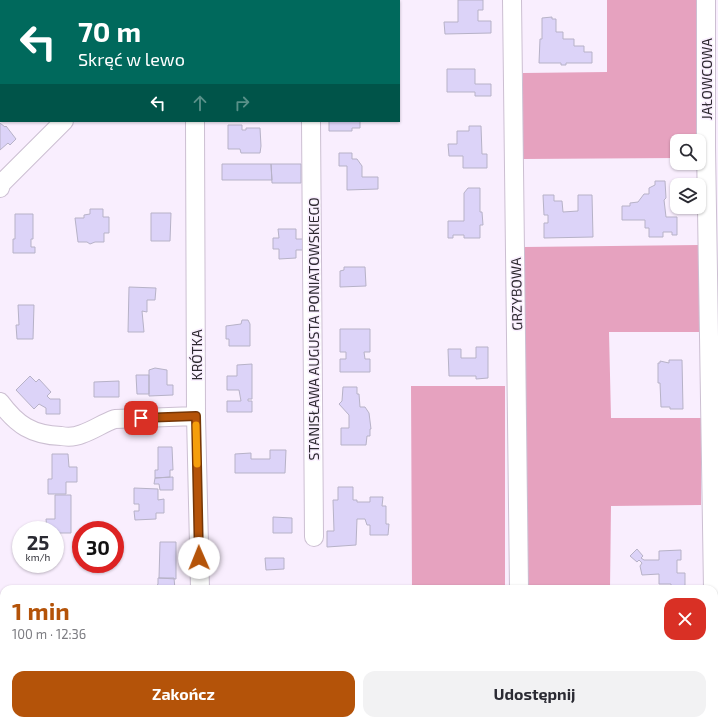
<!DOCTYPE html>
<html lang="pl">
<head>
<meta charset="utf-8">
<style>
	body { margin:0; font-family:"Exo 2",sans-serif; background:#f2f2f3; color:#2b2b33; height:100vh; display:flex; flex-direction:column; font-size:15px; white-space:nowrap }
	* { box-sizing:border-box; margin:0 }
	p { font-size:13px; color:#7c7c81 }
	.icon { flex:none; width:22px; height:22px; fill:none; stroke:currentColor; stroke-width:2; stroke-linecap:round; stroke-linejoin:round }
	.map { position:relative; flex:1; overflow:hidden }
	.sheet { position:absolute; left:0px; top:585px; width:718px; height:140px; display:flex; flex-direction:column; background:#fff; border-radius:12px 12px 0 0; box-shadow:0 1px 3px #0004 }
	.sheet>* { flex:none }
	.banner { position:absolute; left:0px; top:0px; width:400px; height:122px; box-shadow:0 1px 3px #0004; background:#00695c; color:#fff; overflow:hidden }
	.tools { position:absolute; left:670px; top:134px; display:grid; gap:8px }
	.tools a { display:grid; place-items:center; width:36px; height:36px; border-radius:8px; background:#fff; box-shadow:0 1px 3px #0004; font-size:20px }
	.speed { position:absolute; left:12px; top:521px; display:flex; gap:8px; font-size:20px; font-weight:700; text-align:center }
	.speed>* { display:grid; place-content:center; width:52px; height:52px; border-radius:50%; background:#fff; box-shadow:0 1px 3px #0004; line-height:1 }
	.speed small { font-size:10px; font-weight:400 }
	.speed .limit { border:6px solid #d22; background:#fff; color:#111 }
	.pin { position:absolute; display:grid; place-items:center; width:34px; height:34px; color:#fff; margin:-17px; border-radius:8px; box-shadow:0 2px 6px #0006 }
	.me { position:absolute; width:44px; margin:-22px; rotate:359deg; stroke-linejoin:round; filter:drop-shadow(0 0 3px #0008) }
	.turn { display:flex; align-items:center; gap:14px; height:84px; padding:0 12px; font-size:18px }
	.turn .icon { width:52px; height:52px; stroke-width:2.5 }
	.turn b { display:block; font-size:28px; line-height:34px }
	.lanes { display:flex; align-items:center; height:38px; padding:0 12px; background:#0003; justify-content:center; gap:20px; direction:ltr }
	.lanes .off { opacity:.35 }
	.round { display:grid; place-items:center; flex:none; width:42px; height:42px; border-radius:12px; background:#f2f2f3 }
	.overview { display:flex; align-items:center; justify-content:space-between; height:68px; padding:0 12px }
	h1 { font-size:24px; font-weight:700; line-height:30px; color:#b45309 }
	.primary-button { display:flex; gap:8px; margin-top:auto; padding:8px 12px }
	.primary-button a { flex:1; height:46px; border-radius:12px; background:#b45309; color:#fff; font-size:16px; font-weight:700; line-height:46px; text-align:center }
	.primary-button a+a { background:#f2f2f3; color:#2b2b33 }
	.map>svg:first-child { display:block }
</style>
</head>
<body>
<div class="map">
<svg width="718" height="725" viewBox="0 0 718 725">
	<rect width="100%" height="100%" fill="#f9eefe"/>
	<path fill="#e6a2bf" d="M607,0H696L697,141H677V158L523,159V73L607,72Z
		M699,245V332H609L611,418H701V505L611,506L610,589H527L524,247Z
		M411,386H505V589H412Z
		M118,721H706V725H113Z"/>
	<path fill="#dcd3f8" stroke="#b7b2c7" d="M458,0H483V10H478V21H491V33L445,34L444,22H458Z
		M552,17V19H556V32H563V39H574V46H584V52H592V63H566V65H561V63H539L540,39H542V18Z
		M447,69H475V84H491V96H475V92H447Z
		M329,121H360V128H352V131H329Z
		M0,123L5,127L6,126L16,139L10,145L8,143L0,150Z
		M228,125H242V130H246V128H260L261,146L260,153H241L240,149H228Z
		M469,126H481L482,154H487V168H463V156H449L448,144H457V131H469Z
		M339,153H352V159H357L362,166V177H378V189L347,190V166H339Z
		M222,164H271L272,180H222Z
		M271,164H301V183H272Z
		M655,181H665L666,198L664,200L666,217H677V235H672V232H663V237H649V228H645V220H622V206H630V203L638,202L644,194H649V188L655,185Z
		M468,188H480V212H482L483,225H480V238H464V235H453V238H448V221H464V193Z
		M543,195H554V201H562L563,212L578,211V195H592L593,237L544,238V223H548V215H544Z
		M90,209H103V217H109V233H104V242H95L90,244L87,242H78L75,218H84V215L90,214Z
		M151,213H171L170,241H151Z
		M15,214H33V239H31V247H35V253H13V239H15Z
		M278,229H296V239H303V250H296V258L279,259V249H273V238H279Z
		M344,267H365L366,286L340,287V271L344,270Z
		M129,287L156,288L155,300H147V312L142,311L144,332H128Z
		M18,305H34L33,339H17L16,325H19Z
		M242,320H248L250,324V346H229V339H226V326L241,324Z
		M340,329H370V352H364L365,359H370V372H340V359H346V352H340Z
		M476,347H488V378L476,379V376H449L448,349H461V358H476Z
		M669,360H682L683,409H670V407H661L660,383H658V363H660V361L669,363Z
		M252,364V399H248V401H252V412H227V401H241L239,390H227V376H237V365Z
		M155,368L167,370V385H173V395L149,396V370Z
		M136,375H149V394H137Z
		M30,376L36,382L39,379L51,392L47,396L50,399H60V414H46V408L39,404L34,409L16,390Z
		M119,381V397H94V382Z
		M343,387H357V394H359L360,407H365L369,413L371,429H370V436H367L366,445H341V428H349V415L339,404L342,401Z
		M158,447H172L173,470H170V477L155,478V470H158Z
		M270,450H286L285,473H235V454L251,453V459H270Z
		M52,454H68L69,467H77V482H66V494H48V479H52Z
		M173,477V490H160L159,484H154L155,478Z
		M338,487H353V500H357V502H370V497H383L382,506H386V524H389L388,535H370V525H367L365,519H357L356,545L327,547V531H334L333,500H338Z
		M134,488L158,489V500L164,499V513H156V519L135,520L134,511H139V504H134Z
		M55,495H71V533H55V530H47L46,519H55Z
		M273,517L292,518V533H273Z
		M160,542H176V579L159,578Z
		M637,549L643,556L641,558L644,560H659V551L681,550V560H677V573H685V587H671V584H659V574L642,575L640,566L642,563L639,560L637,562L630,556Z
		M265,558H284V569L266,570Z
		M158,578H174L175,589H151L153,586L156,587L158,584Z
		M4,682V721H24V723L7,725L0,716V685Z"/>
	<g fill="none" stroke-linecap="round" stroke-linejoin="round">
		<g stroke="#ccbfd2" stroke-width="20">
			<path id="minor" d="M310,0V1
				M512,0L519,589
				M706,0V147L713,589
				M196,1V0
				M195,121L196,416L200,589
				M311,121L314,537
				M0,188L1,184L64,121
				M0,402C17,425 32,435 61,436C67,437 75,437 82,434C94,430 103,423 115,419L196,416
				M714,612H718
				M0,646L4,645
				M714,648L716,725"/>
		</g>
		<use href="#minor" stroke="#fff" stroke-width="18"/>
	</g>
	<g fill="none" stroke-linecap="round" stroke-linejoin="round">
		<g stroke="#753606" stroke-width="10">
			<path id="route" d="M141,418L196,416L199,558"/>
		</g>
		<use href="#route" stroke="#b45309" stroke-width="7"/>
		<path stroke="#f59e0b" stroke-width="7" d="M196,425L197,464"/>
	</g>
	<g text-anchor="middle" dominant-baseline="central" stroke-width="3" stroke-linejoin="round" paint-order="stroke">
		<g font-size="14" fill="#2d2830" stroke="#f9eefe">
			<text transform="translate(706 79) rotate(-90)">JAŁOWCOWA</text>
			<text transform="translate(516 294) rotate(-91)">GRZYBOWA</text>
			<text transform="translate(313 329) rotate(-90)">STANISŁAWA AUGUSTA PONIATOWSKIEGO</text>
			<text transform="translate(196 355) rotate(-90)">KRÓTKA</text>
		</g>
	</g>
</svg>
<div class="tools">
<a><svg class="icon" aria-label="search" viewBox="0 0 24 24"><circle cx="10" cy="10" r="6"/><path d="M15 15l6 6"/></svg></a>
<a><svg class="icon" aria-label="layers" viewBox="0 0 24 24"><path d="M12 4l9 5-9 5-9-5zM3 14l9 5 9-5"/></svg></a>
</div>
<div class="speed"><div>25<small>km/h</small></div><div class="limit">30</div></div>
<div class="pin" style="left:141px;top:418px;background:#d93025"><svg class="icon" aria-label="arrive" viewBox="0 0 24 24"><path d="M6 21V4h12l-3 4 3 4H6"/></svg></div>
<svg class="me" style="left:199px;top:558px" viewBox="-20 -20 40 40"><circle r="19" fill="#fff"/><path d="M0-13L10 11 0 6-10 11z" fill="#b45309"/></svg>
<div class="banner">
<div class="turn"><svg class="icon" aria-label="left" viewBox="0 0 24 24"><path d="M17 20v-9H6M10 6l-5 5 5 5"/></svg><div><b>70 m</b>Skręć w lewo</div></div>
<div class="lanes"><svg class="icon" aria-label="left" viewBox="0 0 24 24"><path d="M17 20v-9H6M10 6l-5 5 5 5"/></svg><svg class="icon off" aria-label="ahead" viewBox="0 0 24 24"><path d="M12 20V5M6 11l6-6 6 6"/></svg><svg class="icon off" aria-label="right" viewBox="0 0 24 24"><path d="M7 20v-9h11M14 6l5 5-5 5"/></svg></div>
</div>
<section class="sheet">
<div class="overview"><div><h1>1 min</h1><p>100 m · 12:36</p></div><a class="round" style="background:#d93025;color:#fff"><svg class="icon" aria-label="close" viewBox="0 0 24 24"><path d="M6 6l12 12M18 6L6 18"/></svg></a></div>
<div class="primary-button"><a>Zakończ</a><a>Udostępnij</a></div>
</section>
</div>
</body>
</html>
